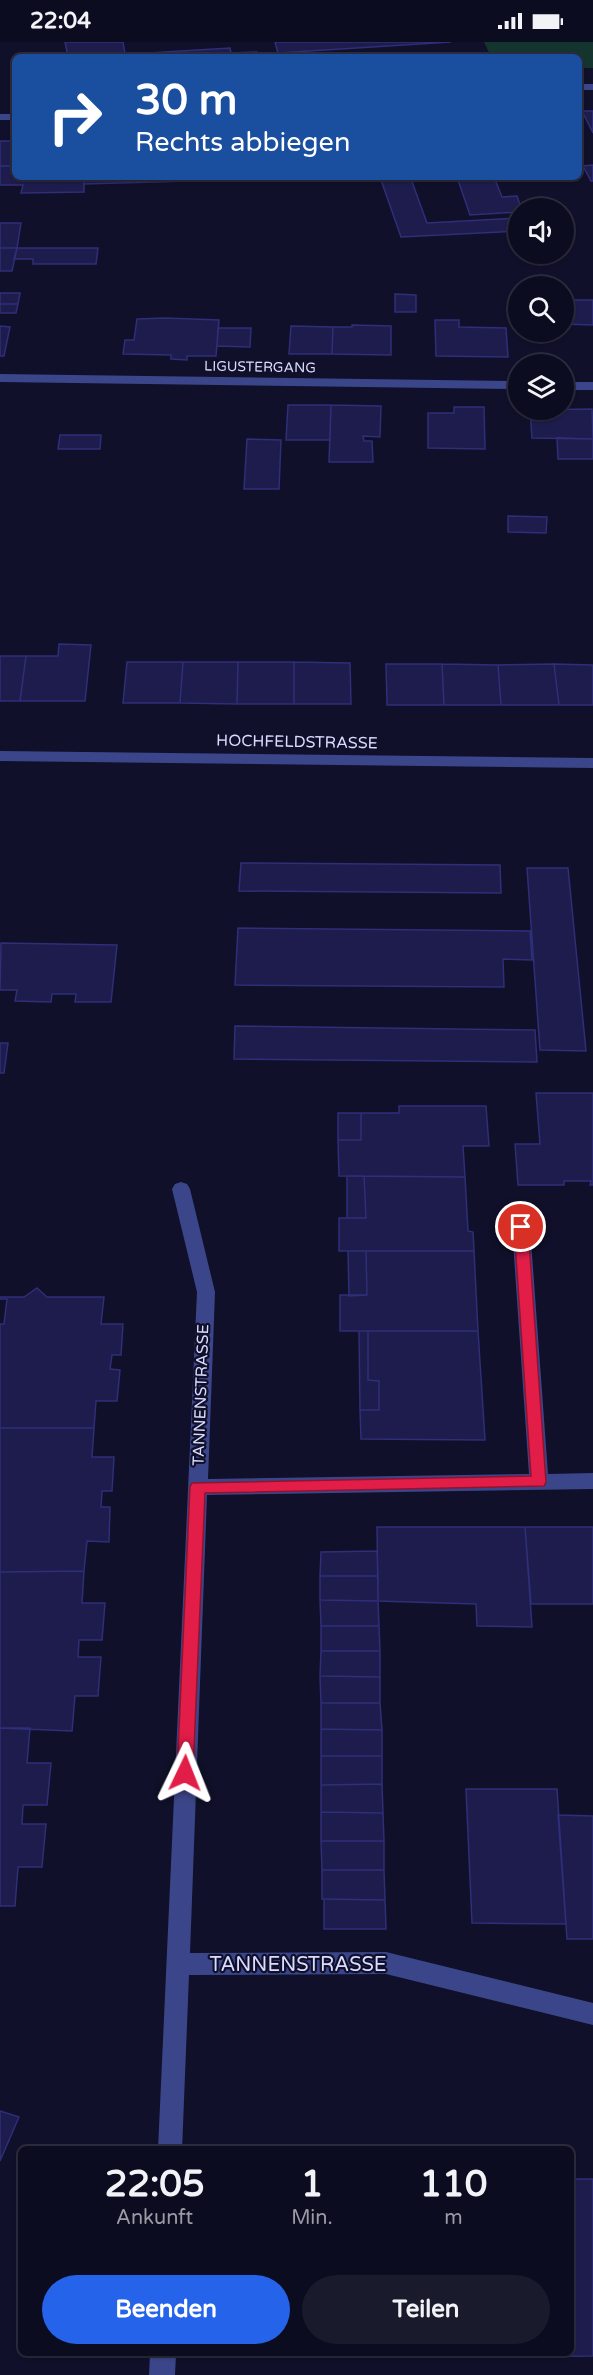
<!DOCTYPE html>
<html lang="de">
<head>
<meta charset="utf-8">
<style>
	body { margin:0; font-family:"Varela Round",sans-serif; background:#1a1a2d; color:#f1f3f6; height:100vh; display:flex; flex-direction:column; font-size:22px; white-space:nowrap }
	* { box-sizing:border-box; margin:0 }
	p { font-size:20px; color:#9a9ba5 }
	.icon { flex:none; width:33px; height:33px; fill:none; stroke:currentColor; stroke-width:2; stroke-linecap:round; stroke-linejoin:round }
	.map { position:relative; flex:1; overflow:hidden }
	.panel { position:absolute; left:18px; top:2104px; width:556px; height:210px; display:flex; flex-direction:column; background:#0c0c20; border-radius:9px; box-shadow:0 2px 4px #0004,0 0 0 2px #2c2c3e }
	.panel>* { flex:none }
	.hud { position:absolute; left:12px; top:12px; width:570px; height:126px; border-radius:9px; box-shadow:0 2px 4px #0004,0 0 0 2px #2c2c3e; background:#1a4fa0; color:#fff; overflow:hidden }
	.controls { position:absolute; left:508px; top:156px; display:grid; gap:12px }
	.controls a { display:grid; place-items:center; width:66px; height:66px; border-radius:50%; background:#0c0c20; box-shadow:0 2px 4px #0004,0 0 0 2px #2c2c3e; font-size:30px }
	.pin { position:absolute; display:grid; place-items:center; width:51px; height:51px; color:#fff; margin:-26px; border:3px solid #fff; border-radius:50%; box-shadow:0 2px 6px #0007 }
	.me { position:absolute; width:66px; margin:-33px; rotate:2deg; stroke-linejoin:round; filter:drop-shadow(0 0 4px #0008) }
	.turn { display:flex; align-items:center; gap:21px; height:126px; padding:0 24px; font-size:27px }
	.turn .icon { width:78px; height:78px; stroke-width:2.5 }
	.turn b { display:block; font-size:42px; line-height:51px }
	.eta { display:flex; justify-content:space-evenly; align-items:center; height:102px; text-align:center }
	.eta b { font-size:36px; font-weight:700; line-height:42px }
	.action { display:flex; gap:12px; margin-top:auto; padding:12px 24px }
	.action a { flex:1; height:69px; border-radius:36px; background:#2563eb; color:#fff; font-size:24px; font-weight:700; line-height:69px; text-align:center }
	.action a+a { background:#1a1a2d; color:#f1f3f6 }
	.status { display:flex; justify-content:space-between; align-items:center; height:42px; padding:0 30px; background:#0c0c20; direction:ltr }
	.status svg { height:16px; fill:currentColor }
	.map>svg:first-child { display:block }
</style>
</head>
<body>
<div class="status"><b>22:04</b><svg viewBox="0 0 49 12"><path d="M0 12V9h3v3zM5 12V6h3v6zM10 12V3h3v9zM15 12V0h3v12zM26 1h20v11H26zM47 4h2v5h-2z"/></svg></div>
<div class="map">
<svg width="593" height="2333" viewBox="0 0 593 2333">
	<rect width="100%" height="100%" fill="#10102a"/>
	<path fill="#13352d" d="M484,0H593V26H579V15H491Z"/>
	<path fill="#1d1c4c" stroke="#2f2e78" stroke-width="1.5" d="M65,0H123L125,12L68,15Z
		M275,0H451L278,11Z
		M230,6L231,11L257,10L258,15H82Z
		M582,69H593V91Z
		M0,99H15V124H0Z
		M593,123V139H591L583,124Z
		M0,124H15V135H84V150L21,151L23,143H0Z
		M84,135H231L225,138L84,142Z
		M457,135H494L502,155L517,154L521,166H519V170L470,173Z
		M411,137L427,181L519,176V189L401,195L381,138Z
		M0,181H21L17,206H0Z
		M0,206H17L12,229H0Z
		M17,206H98L96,222H33V217H14Z
		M0,251H20L18,262H0Z
		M395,252L416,253V270H395Z
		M564,258H593V283L564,282Z
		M0,262H18L16,271H0Z
		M165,276L219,278L216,314H187V318L171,317V313L123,312L125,298H134L137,277Z
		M435,278H459V285L506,286L508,315L436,314Z
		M352,283L391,284V313L332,312L333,285H352Z
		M0,284L10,285L4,314H0Z
		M291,284L333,285L332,312H289Z
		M218,286H251L250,305L217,304Z
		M288,363H331L330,398H286Z
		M331,363L381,364L380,395L363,394L364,399H372L373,420H329Z
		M454,365H484L485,407L428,406V371H454Z
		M592,367L593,397L532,396L530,368Z
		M60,393H101L100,407H58Z
		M557,396L593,397V417H558Z
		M247,397L281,398L279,447H244Z
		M508,474L547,475L546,491L508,490Z
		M59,602L91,603L85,659H20L26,614H58Z
		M0,614H26L20,659H0Z
		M127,620H183L180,661H123Z
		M183,620H238L237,662L180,661Z
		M238,620H294V662H237Z
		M294,620L350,621L351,662H294Z
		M386,622H442L444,663H387Z
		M442,622L498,623L501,663H444Z
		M554,622L559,663H501L498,623Z
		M554,622L593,623V663H559Z
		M241,821L500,823L501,851L239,849Z
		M527,826H568L586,1009L540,1008Z
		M238,886L530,889L532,918L503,917L504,945L235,943Z
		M1,901L117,903L111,960H75L76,952H52L51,960L15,959L17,948H0Z
		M235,984L535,988L537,1020L234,1017Z
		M0,1001H8L4,1031H0Z
		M536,1051H593V1143H590L591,1139H564V1143H518L515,1102H540Z
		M399,1064H486L489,1104H463L465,1135L339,1134L338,1098H361V1071H399Z
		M338,1071H361V1098H338Z
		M347,1134H364L366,1176H347Z
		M364,1134L465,1135L468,1189L473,1190L474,1209H339V1176H366Z
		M348,1209H366L367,1253L349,1254Z
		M366,1209H474L478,1289H340V1253H367Z
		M37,1246L47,1255H104L101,1282H123L121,1313H112L110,1327L120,1328L117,1359H96L94,1386H0V1282H4L7,1257H0V1255H24Z
		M359,1289H368V1338L379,1339V1368H360Z
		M368,1289H478L485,1398L361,1397L360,1368H379V1339L368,1338Z
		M0,1386H94L92,1415H114L112,1449H102L101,1465H110L109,1500L87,1499L84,1529L0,1530Z
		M377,1485H525L532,1585L477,1584L476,1562L378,1559Z
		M525,1485H593V1562H531Z
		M377,1509L378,1534H320L321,1510Z
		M84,1529L82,1561H105L102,1598H79L78,1615H101L98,1654H75L72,1689L0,1686V1530Z
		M320,1534H378V1559L320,1558Z
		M320,1558L378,1559L379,1584H321Z
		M321,1584H379L380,1609H321Z
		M321,1609H380V1635L320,1634Z
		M320,1634L380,1635V1661H321Z
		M321,1661H380L382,1688L321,1687Z
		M0,1686H30L27,1721H51L47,1763H23L22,1782H46L42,1825H18L15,1864H0Z
		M321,1687L382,1688V1714H321Z
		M321,1714H382V1742L321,1743Z
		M382,1742L383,1771L321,1770V1743Z
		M466,1747H557L566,1882L472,1881Z
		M321,1770L383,1771L384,1799H321Z
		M558,1773L593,1774V1897H567Z
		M321,1799H384V1828H322Z
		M322,1828H384L385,1858L322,1857Z
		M324,1857L385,1858L386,1887H324Z
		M0,2069L19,2075L0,2119Z
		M572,2137H593V2314L516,2315L515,2312H572Z"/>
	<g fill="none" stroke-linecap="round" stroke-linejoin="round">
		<path fill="#3b468a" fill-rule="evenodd" d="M579,42H593V48H579Z
			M0,72H15V78H0Z
			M0,332L519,339V347L0,340Z
			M564,340H593V348H564Z
			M0,709L593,716V726L0,719Z
			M181,1140L187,1142L190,1147L215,1250L208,1437L529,1432L512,1185L515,1180L521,1178L527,1180L530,1185L548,1432L593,1431V1447L207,1453L190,1911L386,1910L593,1961V1983L386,1932L189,1933L182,2108H158L197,1250L172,1147L175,1142Z
			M150,2312H176L175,2333H149Z"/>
	</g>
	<path fill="#e11d48" stroke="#92132f" stroke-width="1.5" d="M521,1179L528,1185L546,1440L544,1444L205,1451L193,1731L191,1737L185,1739L179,1737L177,1731L190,1445L192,1441L531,1434L514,1185Z"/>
	<g text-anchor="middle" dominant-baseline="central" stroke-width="4.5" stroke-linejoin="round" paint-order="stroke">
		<g font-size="14" fill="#dadcff" stroke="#10102a">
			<text transform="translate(260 325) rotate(1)">LIGUSTERGANG</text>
		</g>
		<g font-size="16" fill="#dadcff" stroke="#10102a">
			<text transform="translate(297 700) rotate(1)">HOCHFELDSTRASSE</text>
			<text transform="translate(201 1353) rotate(-88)">TANNENSTRASSE</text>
		</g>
		<g font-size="20" fill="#dadcff" stroke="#10102a">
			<text x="298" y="1923">TANNENSTRASSE</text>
		</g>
	</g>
</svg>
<div class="controls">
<a><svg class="icon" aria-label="sound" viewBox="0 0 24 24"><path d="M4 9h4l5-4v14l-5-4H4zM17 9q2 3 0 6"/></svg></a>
<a><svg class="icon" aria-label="search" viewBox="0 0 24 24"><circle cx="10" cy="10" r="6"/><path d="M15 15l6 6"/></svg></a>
<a><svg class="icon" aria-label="layers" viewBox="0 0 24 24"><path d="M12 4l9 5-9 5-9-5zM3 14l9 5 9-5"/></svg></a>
</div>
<div class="pin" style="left:521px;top:1185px;background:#d93025"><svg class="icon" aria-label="arrive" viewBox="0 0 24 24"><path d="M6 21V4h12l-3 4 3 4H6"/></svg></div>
<svg class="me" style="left:185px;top:1731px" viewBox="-20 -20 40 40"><path d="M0-17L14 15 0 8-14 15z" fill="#e11d48" stroke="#fff" stroke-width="4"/></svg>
<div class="hud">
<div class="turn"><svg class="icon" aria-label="right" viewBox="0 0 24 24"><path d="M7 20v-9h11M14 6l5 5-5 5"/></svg><div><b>30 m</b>Rechts abbiegen</div></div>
</div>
<section class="panel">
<div class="eta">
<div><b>22:05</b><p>Ankunft</p></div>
<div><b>1</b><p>Min.</p></div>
<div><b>110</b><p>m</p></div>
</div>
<div class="action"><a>Beenden</a><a>Teilen</a></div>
</section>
</div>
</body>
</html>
